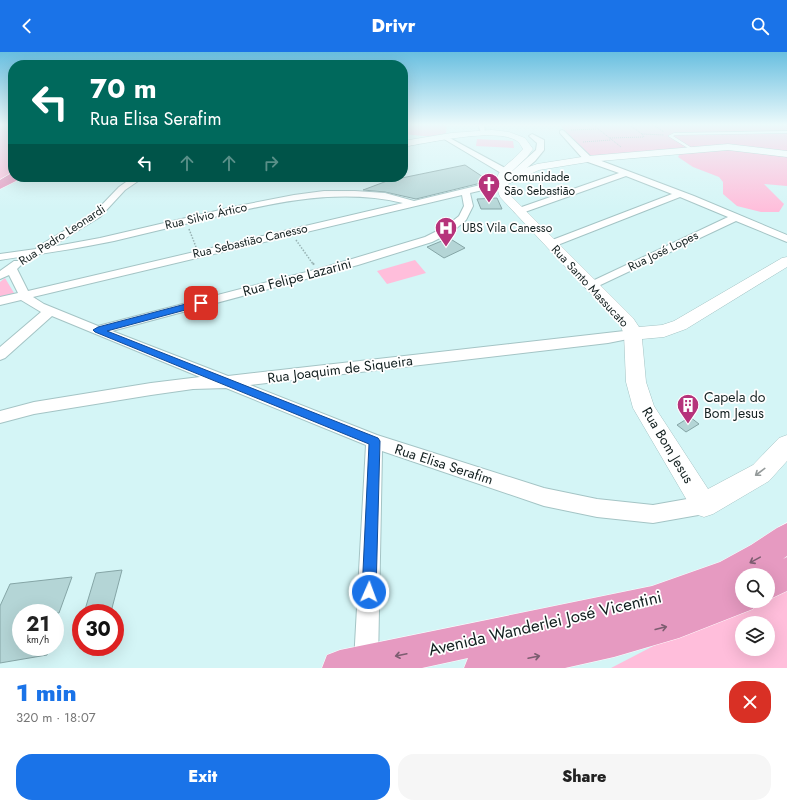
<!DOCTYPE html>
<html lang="en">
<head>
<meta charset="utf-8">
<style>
	body { margin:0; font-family:Jost,sans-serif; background:#f6f6f6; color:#222; height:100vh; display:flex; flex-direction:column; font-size:15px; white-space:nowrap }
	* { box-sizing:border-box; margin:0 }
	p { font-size:13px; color:#767676 }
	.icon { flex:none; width:22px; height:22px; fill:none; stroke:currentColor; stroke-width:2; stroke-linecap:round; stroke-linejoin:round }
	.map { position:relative; height:616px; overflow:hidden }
	.panel { display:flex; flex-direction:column; background:#fff; flex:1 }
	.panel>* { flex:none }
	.top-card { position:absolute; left:8px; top:8px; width:400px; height:122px; border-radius:16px; box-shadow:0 4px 16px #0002; background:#00695c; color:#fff; overflow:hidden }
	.fabs { position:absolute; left:735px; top:516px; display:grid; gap:8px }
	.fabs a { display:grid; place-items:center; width:40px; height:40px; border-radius:50%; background:#fff; box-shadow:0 4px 16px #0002; font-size:20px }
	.speed { position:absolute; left:12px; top:552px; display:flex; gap:8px; font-size:20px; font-weight:700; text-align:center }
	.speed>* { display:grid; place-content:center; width:52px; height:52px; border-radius:50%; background:#fff; box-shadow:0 4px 16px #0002; line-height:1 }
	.speed small { font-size:10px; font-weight:400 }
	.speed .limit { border:6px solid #d22; background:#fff; color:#111 }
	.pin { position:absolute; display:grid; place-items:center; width:34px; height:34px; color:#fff; margin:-17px; border-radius:8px; box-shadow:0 2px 6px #0006 }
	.me { position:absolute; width:44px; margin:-22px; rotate:2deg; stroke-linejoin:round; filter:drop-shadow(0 0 3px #0008) }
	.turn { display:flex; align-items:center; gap:14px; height:84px; padding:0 16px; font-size:18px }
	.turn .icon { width:52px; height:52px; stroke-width:2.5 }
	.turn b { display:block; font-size:28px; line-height:34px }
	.lanes { display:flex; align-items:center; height:38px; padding:0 16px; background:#0003; justify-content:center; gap:20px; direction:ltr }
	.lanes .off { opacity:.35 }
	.round { display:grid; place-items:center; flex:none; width:42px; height:42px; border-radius:16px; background:#f6f6f6 }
	.head { display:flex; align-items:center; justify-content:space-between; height:68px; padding:0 16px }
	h1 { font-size:24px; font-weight:800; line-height:30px; color:#1a73e8 }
	.cta { display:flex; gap:8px; margin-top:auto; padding:8px 16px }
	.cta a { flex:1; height:46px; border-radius:16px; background:#1a73e8; color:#fff; font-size:16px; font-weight:800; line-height:46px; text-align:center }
	.cta a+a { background:#f6f6f6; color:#222 }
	header { display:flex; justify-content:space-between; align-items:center; height:52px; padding:0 16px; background:#1a73e8; color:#fff; font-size:18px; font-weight:800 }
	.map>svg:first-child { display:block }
</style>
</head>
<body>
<header><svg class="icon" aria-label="back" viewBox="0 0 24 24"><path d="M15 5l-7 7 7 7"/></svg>Drivr<svg class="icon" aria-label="search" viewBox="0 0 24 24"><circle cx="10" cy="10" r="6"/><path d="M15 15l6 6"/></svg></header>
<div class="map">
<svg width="787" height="616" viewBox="0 0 787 616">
	<rect width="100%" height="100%" fill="#d4f5f6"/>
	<path fill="#ffbedb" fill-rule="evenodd" d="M0,72H13V124L0,131Z
		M403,72H447L446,81C435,87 416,83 403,82Z
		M559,72H787V101L743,94L588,104Z
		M477,87L513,89L514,96L476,94Z
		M737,97L787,103V134L764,132L784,152L779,160H761L737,154L723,142V130L719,125L693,115L678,105L680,101H692Z
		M415,208L426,221L387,232L377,219Z
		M5,226L14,241L0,245V230Z
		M787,525V616H611L742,548L768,549V535ZM742,571H768V597H742Z"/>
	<path fill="#b4d5d6" stroke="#85a5a6" d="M465,113L489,129L416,147L385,140L363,138L387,129Z
		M497,146L502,157H481L477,147Z
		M449,186L465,196L444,206L427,195Z
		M690,365L699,372L686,380L677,373Z
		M122,518L111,560L84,561L96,521Z
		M72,525L59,561H21V595H50L47,603L0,611V554L10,532Z"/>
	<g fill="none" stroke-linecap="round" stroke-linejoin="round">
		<g stroke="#a4c4c5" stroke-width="1">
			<path id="lane" d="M787,79V81L675,83L673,84L692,96L693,97L691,98L668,84L674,81Z"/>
		</g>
		<g stroke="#a4c4c5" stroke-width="2">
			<path id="street" d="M478,72H484L485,81H481Z
				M562,78L564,79L591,105L694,144L787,183V190L736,169L594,236H586L584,234L586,232L728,165L680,145L555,194H547L546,192L547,190L672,142L626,124L522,161H516L514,159L516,157L619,121L585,109L560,81V79Z
				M532,82L544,88V98L535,109L514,127H508L507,125L508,123L536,98L537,91L529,84Z
				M446,84L507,117L508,119L507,121H501L444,87L443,86Z
				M133,125H144L125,138L100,165L51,195L100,186L233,155L294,143L324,139H355L385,141L414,149L501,128L504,129L505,131L504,133L470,141L473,154L466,168L452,180L432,190L358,213L112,279L228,324L633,278L638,279L640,282L638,285L608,291L250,333L377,383L544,436L597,447L653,453L704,444L711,447L713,453L711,459L704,462L653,471L597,465L544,454L382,399L378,610L375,616H357L354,610L366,393L226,336L193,337L151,343L34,362L0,371V359L34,350L151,331L200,325L52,264L5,306L0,308V295L41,260L21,248L0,253V245L18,241L9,223L0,227V219L14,209H22L23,211L17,217L28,239L403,151C340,136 276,150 214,165C181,173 147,181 114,189C76,197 38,202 0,208V202L36,197L37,195L94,161L119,135ZM462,143L464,154L459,164L445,175L425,185L322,216L98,274L44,252L33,245Z"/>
		</g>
		<g stroke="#a4c4c5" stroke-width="1">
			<path id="secondary" d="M492,78L509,80L525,86L533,97L527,105L509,122L537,112L588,104L728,92L787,99V105L728,98L588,110L539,118L508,132L511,144L633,266L639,275L662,273L674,269L782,206L787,205V215L686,277L664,285L642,287L646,330L654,354L708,437L753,413L779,386L787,383V409L769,429L713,462L704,465L695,462L633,356L626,330L624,282L620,273L500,145C489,116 508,116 523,97C521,94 520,91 517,89C496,75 428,91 403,95V89L451,81Z"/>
		</g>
		<g stroke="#fff" stroke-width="1">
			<path id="primary" d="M10,122H13V125H20L18,128L0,137V128Z
				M787,471V504L783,507L787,505V539L768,548V523H742V549H757L753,557L679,586L614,605L565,616H464L468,606L422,616H322L327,603L340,598L652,534L720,510L751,493L777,476Z"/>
		</g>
		<path stroke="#96b1b2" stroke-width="1" stroke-dasharray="1 1" stroke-linecap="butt" d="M592,72L621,95
			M628,72L642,82
			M652,72L664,80
			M753,72H761
			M595,73L620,72
			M571,78L597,77
			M610,86L644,85L642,82L664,83
			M583,90L611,88"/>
		<path stroke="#96b1b2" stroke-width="1.5" stroke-dasharray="1.5 1.5" stroke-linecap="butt" d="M189,177L196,195
			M296,188L313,212"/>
		<path stroke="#96b1b2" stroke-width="2" stroke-dasharray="2 2" stroke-linecap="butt" d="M313,211L314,213"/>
		<use href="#lane" fill="#fff" fill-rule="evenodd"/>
		<use href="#street" fill="#fff" fill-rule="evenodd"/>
		<use href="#secondary" fill="#fff" fill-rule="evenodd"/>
		<use href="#primary" fill="#e69ac1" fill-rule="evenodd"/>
	</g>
	<defs><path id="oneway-shaft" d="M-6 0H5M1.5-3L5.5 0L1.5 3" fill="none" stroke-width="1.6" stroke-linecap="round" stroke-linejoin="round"/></defs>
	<use stroke="#959b9b" href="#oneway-shaft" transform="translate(760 420) rotate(143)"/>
	<g stroke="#7c5d70">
		<use href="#oneway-shaft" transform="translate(755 508) rotate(151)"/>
		<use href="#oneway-shaft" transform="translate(661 576) rotate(-14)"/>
		<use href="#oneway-shaft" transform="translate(401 603) rotate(168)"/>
		<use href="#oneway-shaft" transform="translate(534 605) rotate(-12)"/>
	</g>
	<linearGradient id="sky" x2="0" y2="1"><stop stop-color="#69bfe0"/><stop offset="0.46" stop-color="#ecfafb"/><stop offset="1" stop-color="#ecfafb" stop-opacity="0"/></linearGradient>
	<rect width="787" height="158" fill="url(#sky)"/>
	<path fill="#1a73e8" stroke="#114b97" d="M201,248L204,249V253L107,279L378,386L380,389L376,540L374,545L369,547L364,545L362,540L369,392L95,280L93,278L98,275Z"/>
	<defs>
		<g id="church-pin" transform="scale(1.15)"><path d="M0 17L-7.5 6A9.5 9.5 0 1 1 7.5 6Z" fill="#b6337b" stroke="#fff"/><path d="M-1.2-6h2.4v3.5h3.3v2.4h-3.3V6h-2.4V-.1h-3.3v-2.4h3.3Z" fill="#fff"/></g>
		<g id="hospital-pin" transform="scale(1.15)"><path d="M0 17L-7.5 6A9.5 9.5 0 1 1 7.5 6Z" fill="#b6337b" stroke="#fff"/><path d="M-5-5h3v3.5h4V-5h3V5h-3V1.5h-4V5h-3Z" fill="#fff"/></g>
		<g id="building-pin" transform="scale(1.15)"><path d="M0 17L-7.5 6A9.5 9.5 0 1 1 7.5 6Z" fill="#b6337b" stroke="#fff"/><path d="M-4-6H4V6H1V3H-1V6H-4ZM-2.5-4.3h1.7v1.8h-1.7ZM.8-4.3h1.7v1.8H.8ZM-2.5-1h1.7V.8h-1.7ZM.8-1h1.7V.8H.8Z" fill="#fff"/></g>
	</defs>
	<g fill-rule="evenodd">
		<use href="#church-pin" x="489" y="132"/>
		<use href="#hospital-pin" x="446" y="176"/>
		<use href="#building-pin" x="688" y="353"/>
	</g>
	<g text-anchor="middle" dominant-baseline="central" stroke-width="3.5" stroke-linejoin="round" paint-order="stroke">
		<g font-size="12" fill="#132020" stroke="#fff" text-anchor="start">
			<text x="504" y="125">Comunidade<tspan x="504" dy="14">São Sebastião</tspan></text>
			<text x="462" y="176">UBS Vila Canesso</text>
		</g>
		<g font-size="12" fill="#132020" stroke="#fff">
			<text transform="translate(206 164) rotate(-13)">Rua Silvio Ártico</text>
			<text transform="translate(62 183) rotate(-33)">Rua Pedro Leonardi</text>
			<text transform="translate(250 189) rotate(-13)">Rua Sebastião Canesso</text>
			<text transform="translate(663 199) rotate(-26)">Rua José Lopes</text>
			<text transform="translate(590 234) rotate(47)">Rua Santo Massucato</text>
		</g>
		<g font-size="14" fill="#132020" stroke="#fff">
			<text transform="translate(297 225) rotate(-15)">Rua Felipe Lazarini</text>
			<text transform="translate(340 317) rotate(-7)">Rua Joaquim de Siqueira</text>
			<text transform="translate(668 393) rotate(59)">Rua Bom Jesus</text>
			<text transform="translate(444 412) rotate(18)">Rua Elisa Serafim</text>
		</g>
		<g font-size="14" fill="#132020" stroke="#fff" text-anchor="start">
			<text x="704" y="345">Capela do<tspan x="704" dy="16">Bom Jesus</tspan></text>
		</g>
		<g font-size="17" fill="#132020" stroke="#fff">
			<text transform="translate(545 571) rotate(-13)">Avenida Wanderlei José Vicentini</text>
		</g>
	</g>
</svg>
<div class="fabs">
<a><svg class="icon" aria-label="search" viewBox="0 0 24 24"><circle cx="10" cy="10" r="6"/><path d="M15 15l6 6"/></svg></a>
<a><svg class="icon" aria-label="layers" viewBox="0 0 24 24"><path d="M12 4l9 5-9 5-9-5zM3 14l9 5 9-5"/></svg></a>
</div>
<div class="speed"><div>21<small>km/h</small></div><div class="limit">30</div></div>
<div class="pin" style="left:201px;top:251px;background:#d93025"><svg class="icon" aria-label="arrive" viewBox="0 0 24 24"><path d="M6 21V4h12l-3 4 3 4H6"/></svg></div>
<svg class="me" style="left:369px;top:540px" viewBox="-20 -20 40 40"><circle r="17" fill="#1a73e8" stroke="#fff" stroke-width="3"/><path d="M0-11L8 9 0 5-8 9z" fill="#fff"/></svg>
<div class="top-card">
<div class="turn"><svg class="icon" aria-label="left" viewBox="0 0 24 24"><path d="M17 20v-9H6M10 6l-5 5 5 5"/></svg><div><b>70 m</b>Rua Elisa Serafim</div></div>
<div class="lanes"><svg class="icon" aria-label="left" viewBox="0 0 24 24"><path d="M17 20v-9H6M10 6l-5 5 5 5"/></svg><svg class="icon off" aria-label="ahead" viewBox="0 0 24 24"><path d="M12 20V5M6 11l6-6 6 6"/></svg><svg class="icon off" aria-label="ahead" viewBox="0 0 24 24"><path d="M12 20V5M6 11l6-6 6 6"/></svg><svg class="icon off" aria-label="right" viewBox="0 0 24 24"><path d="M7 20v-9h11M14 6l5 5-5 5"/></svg></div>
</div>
</div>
<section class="panel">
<div class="head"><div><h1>1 min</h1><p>320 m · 18:07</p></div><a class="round" style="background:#d93025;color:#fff"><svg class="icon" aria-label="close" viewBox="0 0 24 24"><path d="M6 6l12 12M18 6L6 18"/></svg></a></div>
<div class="cta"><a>Exit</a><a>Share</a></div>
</section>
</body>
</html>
